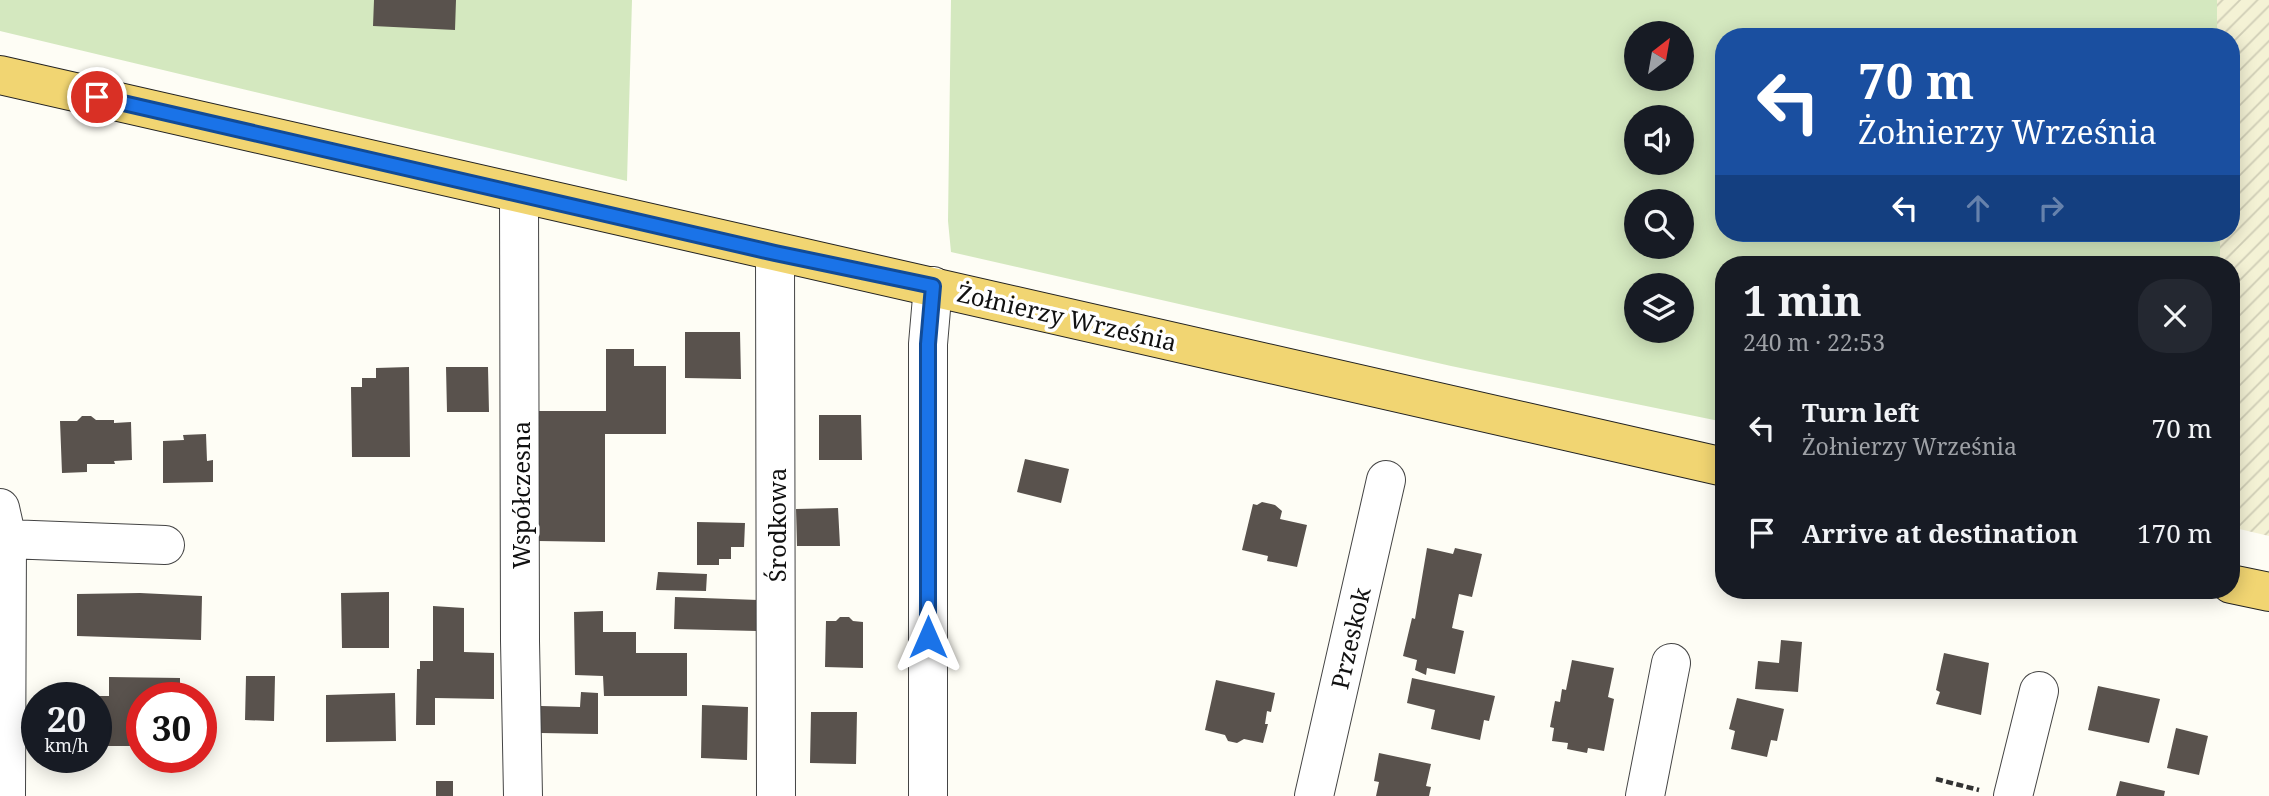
<!DOCTYPE html>
<html lang="en">
<head>
<meta charset="utf-8">
<style>
	body { margin:0; font-family:"Noto Serif",serif; background:#242831; color:#f1f3f6; height:100vh; display:flex; flex-direction:column; font-size:26px; white-space:nowrap }
	* { box-sizing:border-box; margin:0 }
	p { font-size:23px; color:#9ea1a6 }
	.icon { flex:none; width:38px; height:38px; fill:none; stroke:currentColor; stroke-width:2; stroke-linecap:round; stroke-linejoin:round }
	.map { position:relative; flex:1; overflow:hidden }
	.details { position:absolute; left:1715px; top:256px; width:525px; height:343px; display:flex; flex-direction:column; background:#171b24; border-radius:28px; box-shadow:0 4px 18px #0003 }
	.details>* { flex:none }
	.top-card { position:absolute; left:1715px; top:28px; width:525px; height:214px; border-radius:28px; box-shadow:0 4px 18px #0003; background:#1a4fa0; color:#fff; overflow:hidden }
	.needle { width:46px; rotate:31deg }
	.controls { position:absolute; left:1624px; top:21px; display:grid; gap:14px }
	.controls a { display:grid; place-items:center; width:70px; height:70px; border-radius:50%; background:#171b24; box-shadow:0 4px 18px #0003; font-size:35px }
	.speed { position:absolute; left:21px; top:682px; display:flex; gap:14px; font-size:35px; font-weight:700; text-align:center }
	.speed>* { display:grid; place-content:center; width:91px; height:91px; border-radius:50%; background:#171b24; box-shadow:0 4px 18px #0003; line-height:1 }
	.speed small { font-size:18px; font-weight:400 }
	.speed .limit { border:10px solid #d22; background:#fff; color:#111 }
	.pin { position:absolute; display:grid; place-items:center; width:60px; height:60px; color:#fff; margin:-30px; border:4px solid #fff; border-radius:50%; box-shadow:0 2px 7px #0007 }
	.me { position:absolute; width:77px; margin:-38px; rotate:0deg; stroke-linejoin:round; filter:drop-shadow(0 0 5px #0008) }
	.turn { display:flex; align-items:center; gap:24px; height:147px; padding:0 28px; font-size:32px }
	.turn .icon { width:91px; height:91px; stroke-width:2.5 }
	.turn b { display:block; font-size:49px; line-height:60px }
	.lanes { display:flex; align-items:center; height:66px; padding:0 28px; background:#0003; justify-content:center; gap:35px; direction:ltr }
	.lanes .off { opacity:.35 }
	.round { display:grid; place-items:center; flex:none; width:74px; height:74px; border-radius:28px; background:#242831 }
	.overview { display:flex; align-items:center; justify-content:space-between; height:119px; padding:0 28px }
	h1 { font-size:42px; font-weight:700; line-height:52px }
	ul { padding:0; list-style:none }
	li { display:flex; align-items:center; gap:21px; height:105px; padding:0 28px }
	li div { flex:1 }
	li b { display:block; font-size:26px }
	li em { font-style:normal }
	.map>svg:first-child { display:block }
</style>
</head>
<body>
<div class="map">
<svg width="2269" height="796" viewBox="0 0 2269 796">
	<defs>
		<pattern id="farmland-furrows" width="10" height="10" patternUnits="userSpaceOnUse" patternTransform="scale(1.75)"><rect width="10" height="10" fill="#f4f2d5"/><path d="M-1 1l2-2M0 10L10 0M9 11l2-2" fill="none" stroke="#d0ceb6"/></pattern>
	</defs>
	<rect width="100%" height="100%" fill="#fefdf5"/>
	<path fill="url(#farmland-furrows)" d="M2217,0H2269V536L2231,527V264H2220V233H2231V37H2217Z"/>
	<path fill="#d4e8bf" fill-rule="evenodd" d="M0,0H632L627,181L0,31Z
		M951,0H2217V37H1724V233H2220V264H1724V422L1451,366L951,252L948,221ZM1636,33H1682V79H1636ZM1636,117H1682V163H1636ZM1636,201H1682V247H1636ZM1636,285H1682V331H1636Z"/>
	<path fill="#59524d" d="M374,0H456L455,30L373,26Z
		M685,332H740L741,379L685,378Z
		M606,349H634V366H666V434H605V542L538,541L539,411H606Z
		M409,367L410,457H352L351,387H362V378H376V368Z
		M446,367H488L489,412H447Z
		M819,415H861L862,460H819Z
		M82,416H91L96,420H114V423L131,422L132,460L114,461L115,464H87V472L62,473L60,421H77Z
		M206,434L207,461L213,460V482L163,483V441L184,440L183,435Z
		M1025,459L1069,469L1061,503L1017,492Z
		M1262,502L1275,505L1282,511L1280,519L1307,525L1297,567L1267,561L1268,556L1242,550L1253,504L1257,505Z
		M838,508L840,546H797L796,509Z
		M697,522L745,523L744,547H731V559H719V565H697Z
		M1427,548L1453,554L1455,548L1482,554L1472,597L1459,594L1452,628L1464,631L1455,674L1427,668L1426,675L1415,670L1417,660L1403,656L1412,618L1415,619Z
		M658,572L707,574L706,591L656,590Z
		M389,592V648H342L341,593Z
		M140,593L202,596L201,640L77,636V594Z
		M675,597L758,600L757,631L674,629Z
		M433,606L464,608V652L494,653V699L435,698V725H416L417,669H420V661H433Z
		M603,611V632H636V653H687V696H604L603,676L575,675L574,612Z
		M840,617H849L853,621L863,622V668L825,667L826,621H836Z
		M1781,640L1802,642L1798,692L1755,689L1758,661L1779,663Z
		M1944,653L1989,663L1981,715L1936,704L1940,692L1936,690Z
		M1572,660L1614,668L1608,697L1614,699L1604,751L1588,748L1587,753L1567,749L1568,743L1552,741L1554,728L1550,727L1555,701L1560,702L1562,689L1566,690Z
		M246,676H275L274,721L245,720Z
		M109,677L180,678V696H141L142,746H96V725H100V715H96V698H94V696H109Z
		M1412,678L1495,696L1489,721L1484,720L1480,740L1431,729L1435,710L1407,703Z
		M1216,680L1275,693L1271,712L1267,711L1265,724H1268L1263,743L1244,739L1237,743L1228,741L1225,735L1205,730Z
		M2098,686L2160,699L2149,743L2088,730Z
		M581,692L598,693V734L541,733V706L580,707Z
		M395,693L396,741L326,742V695Z
		M1737,698L1784,709L1777,741L1771,740L1767,757L1731,749L1735,731L1729,729Z
		M702,705L748,707L747,760L701,758Z
		M811,712H857L856,764L810,763Z
		M2176,728L2208,736L2199,775L2167,768Z
		M1379,753L1431,764L1426,786L1431,787L1429,796H1376L1379,782L1374,781Z
		M436,781H453V796H436Z
		M2120,781L2165,791L2164,796H2116Z"/>
	<g fill="none" stroke-linecap="round" stroke-linejoin="round">
		<g stroke="#444" stroke-width="40">
			<path id="minor" d="M519,194L520,641L523,796
				M775,253L776,796
				M0,508L7,539L6,796
				M7,539L165,545
				M928,796V344L933,286
				M1314,796L1386,480
				M1645,796L1671,663
				M2013,796L2039,691"/>
		</g>
		<g stroke="#222" stroke-width="40">
			<path id="major" d="M0,75C574,209 1150,334 1724,467
				M2231,584L2269,592"/>
		</g>
		<path stroke="#333" stroke-width="4.5" stroke-dasharray="7 3.5" stroke-linecap="butt" d="M1936,779L1979,790"/>
		<use href="#minor" stroke="#fff" stroke-width="38"/>
		<use href="#major" stroke="#f1d572" stroke-width="38"/>
	</g>
	<g fill="none" stroke-linecap="round" stroke-linejoin="round">
		<g stroke="#114b97" stroke-width="18">
			<path id="route" d="M97,97L775,253L933,286L928,344V637"/>
		</g>
		<use href="#route" stroke="#1a73e8" stroke-width="12"/>
	</g>
	<g text-anchor="middle" dominant-baseline="central" stroke-width="7" stroke-linejoin="round" paint-order="stroke">
		<g font-size="24" fill="#111" stroke="#fff">
			<text transform="translate(1067 317) rotate(13)">Żołnierzy Września</text>
			<text transform="translate(520 495) rotate(-90)">Współczesna</text>
			<text transform="translate(776 525) rotate(-90)">Środkowa</text>
			<text transform="translate(1350 638) rotate(-77)">Przeskok</text>
		</g>
	</g>
</svg>
<div class="controls">
<a><svg class="needle" viewBox="-14 -14 28 28"><path d="M0-13l5 13h-10z" fill="#e53935"/><path d="M0 13l5-13h-10z" fill="#9ea1a6"/></svg></a>
<a><svg class="icon" aria-label="sound" viewBox="0 0 24 24"><path d="M4 9h4l5-4v14l-5-4H4zM17 9q2 3 0 6"/></svg></a>
<a><svg class="icon" aria-label="search" viewBox="0 0 24 24"><circle cx="10" cy="10" r="6"/><path d="M15 15l6 6"/></svg></a>
<a><svg class="icon" aria-label="layers" viewBox="0 0 24 24"><path d="M12 4l9 5-9 5-9-5zM3 14l9 5 9-5"/></svg></a>
</div>
<div class="speed"><div>20<small>km/h</small></div><div class="limit">30</div></div>
<div class="pin" style="left:97px;top:97px;background:#d93025"><svg class="icon" aria-label="arrive" viewBox="0 0 24 24"><path d="M6 21V4h12l-3 4 3 4H6"/></svg></div>
<svg class="me" style="left:928px;top:637px" viewBox="-20 -20 40 40"><path d="M0-17L14 15 0 8-14 15z" fill="#1a73e8" stroke="#fff" stroke-width="4"/></svg>
<div class="top-card">
<div class="turn"><svg class="icon" aria-label="left" viewBox="0 0 24 24"><path d="M17 20v-9H6M10 6l-5 5 5 5"/></svg><div><b>70 m</b>Żołnierzy Września</div></div>
<div class="lanes"><svg class="icon" aria-label="left" viewBox="0 0 24 24"><path d="M17 20v-9H6M10 6l-5 5 5 5"/></svg><svg class="icon off" aria-label="ahead" viewBox="0 0 24 24"><path d="M12 20V5M6 11l6-6 6 6"/></svg><svg class="icon off" aria-label="right" viewBox="0 0 24 24"><path d="M7 20v-9h11M14 6l5 5-5 5"/></svg></div>
</div>
<section class="details">
<div class="overview"><div><h1>1 min</h1><p>240 m · 22:53</p></div><a class="round"><svg class="icon" aria-label="close" viewBox="0 0 24 24"><path d="M6 6l12 12M18 6L6 18"/></svg></a></div>
<ul>
<li><svg class="icon" aria-label="left" viewBox="0 0 24 24"><path d="M17 20v-9H6M10 6l-5 5 5 5"/></svg><div><b>Turn left</b><p>Żołnierzy Września</p></div><em>70 m</em></li>
<li><svg class="icon" aria-label="arrive" viewBox="0 0 24 24"><path d="M6 21V4h12l-3 4 3 4H6"/></svg><div><b>Arrive at destination</b></div><em>170 m</em></li>
</ul>
</section>
</div>
</body>
</html>
